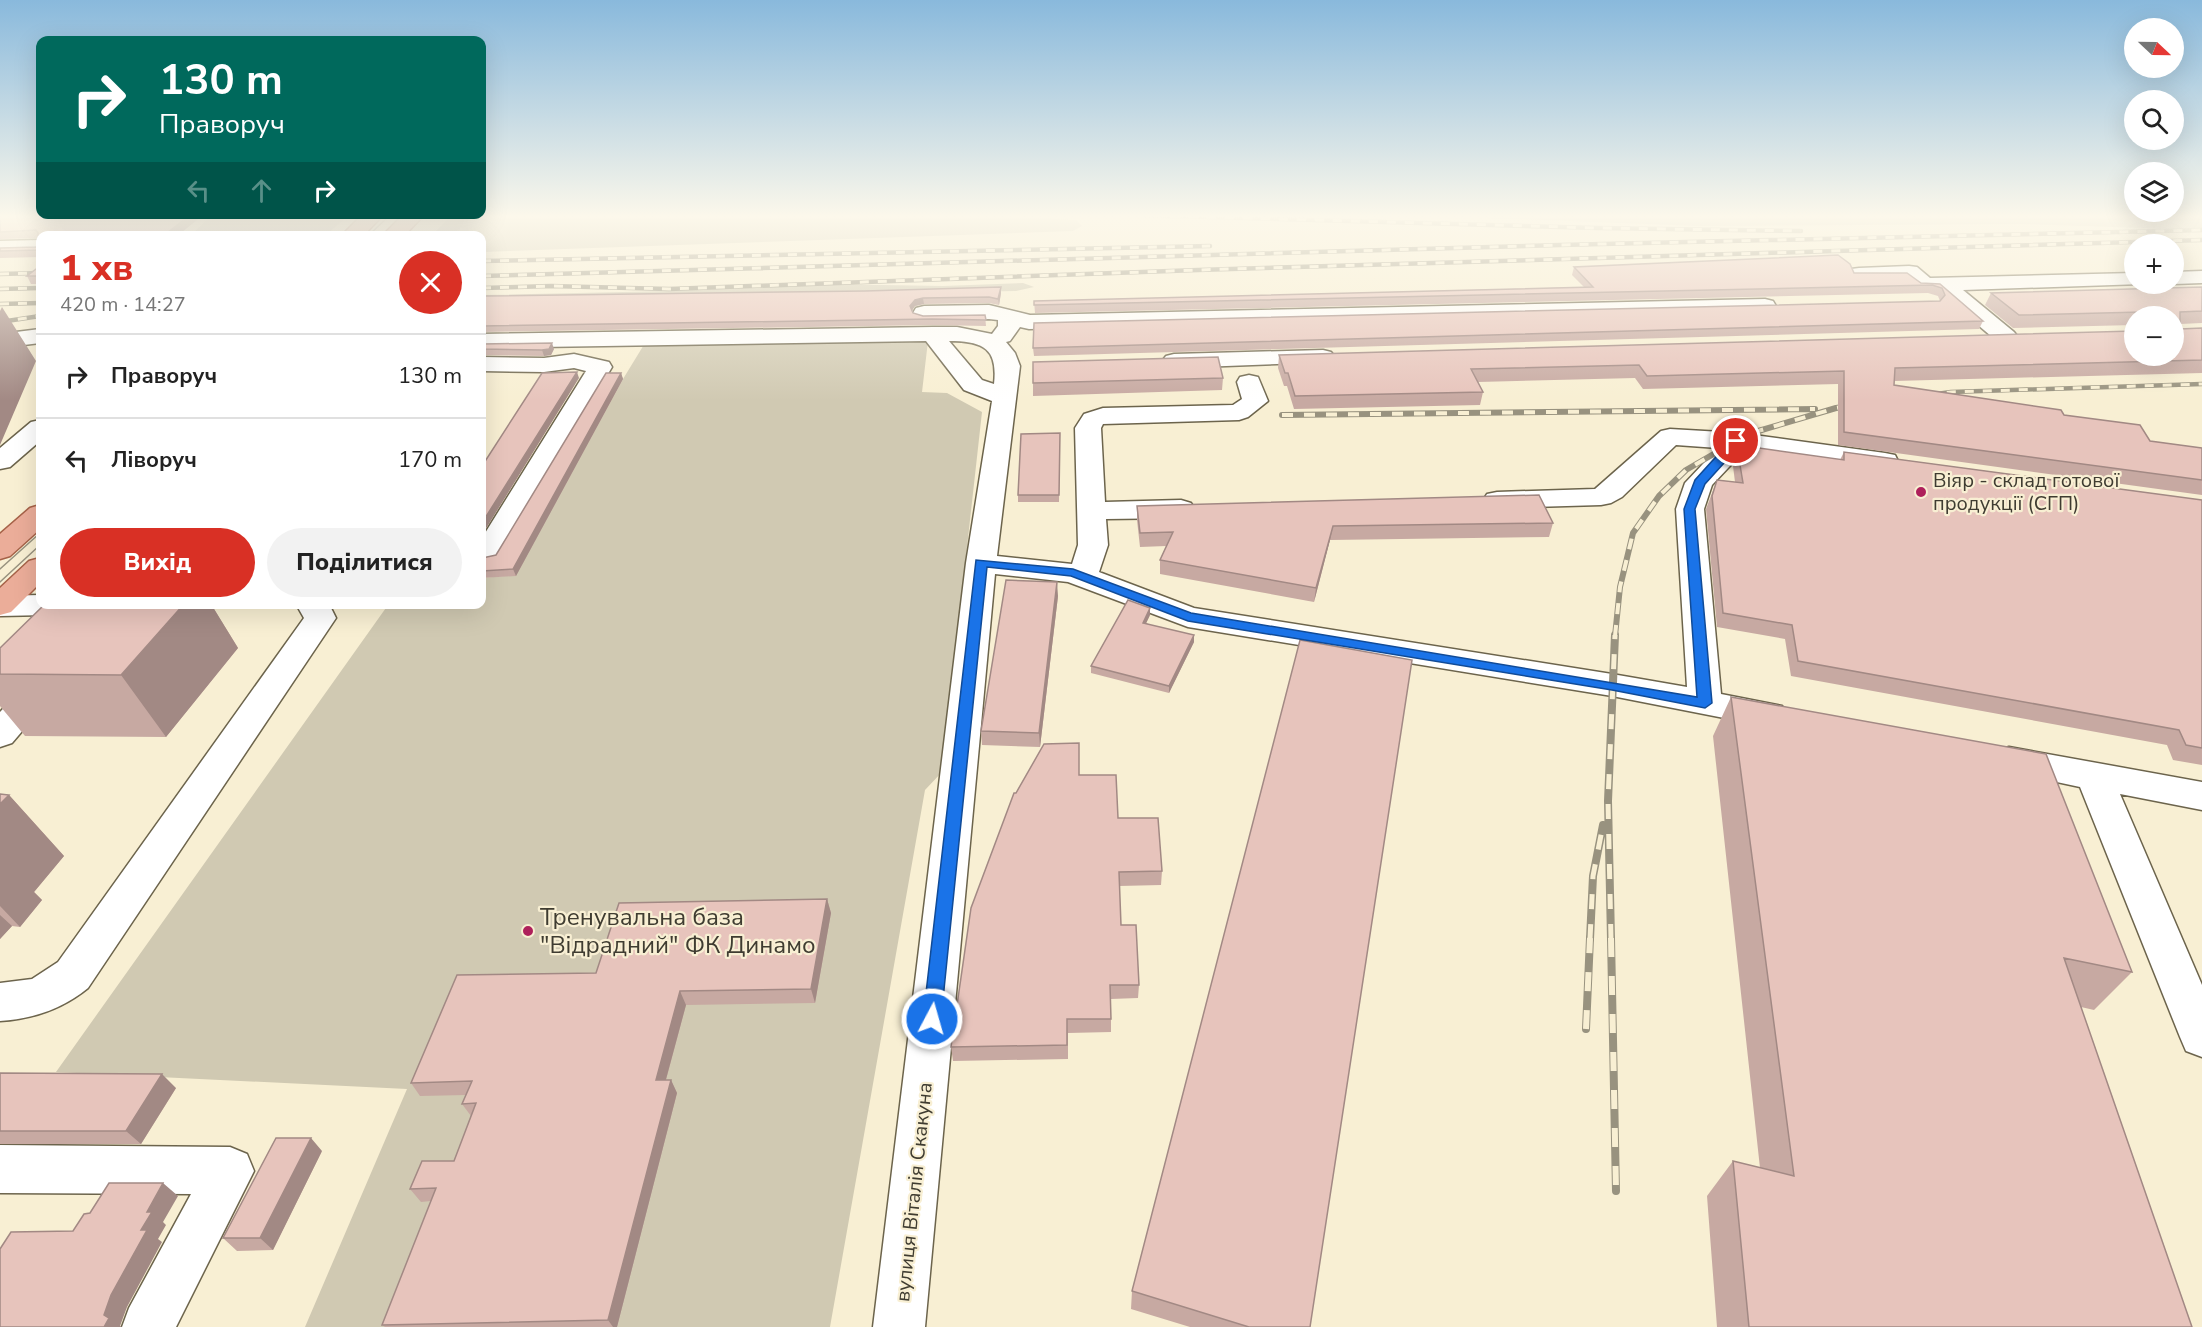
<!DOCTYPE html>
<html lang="uk">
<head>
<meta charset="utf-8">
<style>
	body { margin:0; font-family:"Nunito Sans",sans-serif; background:#f2f2f2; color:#222; height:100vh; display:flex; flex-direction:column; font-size:22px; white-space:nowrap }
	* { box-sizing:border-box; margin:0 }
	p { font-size:20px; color:#767676 }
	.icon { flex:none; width:33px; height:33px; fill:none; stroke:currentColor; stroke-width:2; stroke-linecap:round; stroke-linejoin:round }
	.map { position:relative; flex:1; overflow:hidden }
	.side { position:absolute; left:36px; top:231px; width:450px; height:378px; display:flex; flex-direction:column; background:#fff; border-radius:12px; box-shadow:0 6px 24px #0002 }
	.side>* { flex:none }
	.top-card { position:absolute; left:36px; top:36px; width:450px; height:183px; border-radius:12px; box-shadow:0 6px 24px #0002; background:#00695c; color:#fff; overflow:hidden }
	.needle { width:39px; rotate:112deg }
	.controls { position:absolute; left:2124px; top:18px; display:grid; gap:12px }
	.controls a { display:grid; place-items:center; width:60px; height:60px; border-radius:50%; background:#fff; box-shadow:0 6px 24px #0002; font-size:30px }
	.pin { position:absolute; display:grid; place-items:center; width:51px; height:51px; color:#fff; margin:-26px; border:3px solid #fff; border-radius:50%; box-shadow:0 2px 6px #0007 }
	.me { position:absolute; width:66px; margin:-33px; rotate:6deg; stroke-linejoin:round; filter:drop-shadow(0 0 4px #0008) }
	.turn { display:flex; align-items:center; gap:21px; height:126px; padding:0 24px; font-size:27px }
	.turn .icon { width:78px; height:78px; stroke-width:2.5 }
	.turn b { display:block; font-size:42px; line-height:51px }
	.lanes { display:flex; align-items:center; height:57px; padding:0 24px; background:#0003; justify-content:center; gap:30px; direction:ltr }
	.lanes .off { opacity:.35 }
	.round { display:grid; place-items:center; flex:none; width:63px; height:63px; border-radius:32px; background:#f2f2f2 }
	.headline { display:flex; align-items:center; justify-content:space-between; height:102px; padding:0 24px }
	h1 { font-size:36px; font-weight:800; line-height:45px; color:#d93025 }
	.primary-button { display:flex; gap:12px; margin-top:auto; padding:12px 24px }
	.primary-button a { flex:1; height:69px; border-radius:36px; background:#d93025; color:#fff; font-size:24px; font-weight:800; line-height:69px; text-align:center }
	.primary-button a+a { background:#f2f2f2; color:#222 }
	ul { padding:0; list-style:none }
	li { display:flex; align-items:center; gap:18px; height:84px; padding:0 24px; border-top:2px solid #e0e0e0 }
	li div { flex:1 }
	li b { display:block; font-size:22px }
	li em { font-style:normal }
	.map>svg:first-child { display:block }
</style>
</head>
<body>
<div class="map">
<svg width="2202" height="1327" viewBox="0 0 2202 1327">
	<rect width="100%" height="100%" fill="#f8efd3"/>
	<path fill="#d0c9b2" d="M212,215H349L326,235H191Z
		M452,215H984L1076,220L1082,226L1073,231L482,252V236L432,235Z
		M1411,215H2202V230L2022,224L1698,226Z
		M1023,283L1034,287L1016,291L482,301V295L669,291L821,284L943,286Z
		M928,341L922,392L947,393L982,412L942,772L925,790L830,1327H305L407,1089L56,1072L388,605L482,604V578L516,575L623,379L645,343Z"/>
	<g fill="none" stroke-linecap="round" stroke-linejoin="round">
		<g stroke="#6c644c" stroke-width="3">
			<path id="minor" d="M40,240V252L0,253V241Z
				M1909,266L1917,267L1930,278L2134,273V284H2142L1963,290L2014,332L2018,337L2014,342L2006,344L1998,342L1937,290L1917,289L1904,279L1859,280L1851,279L1848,274L1851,269L1859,268Z
				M2202,271V283L2174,284H2170H2174V272Z
				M1765,299L1773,301L1776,306L1773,311L1029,329L1020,327L1010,341L1006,342L1015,353L1020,366L997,556L1072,564L1078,545L1075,428L1084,414L1103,408L1233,405L1242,399L1237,382L1240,377L1249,375L1258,377L1268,401L1248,417L1239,420L1103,424L1101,428L1105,502L1181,500L1191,503L1195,509L1191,515L1181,518L1106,519L1108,545L1099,572L1194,608L1612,674L1687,687L1676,509L1685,483L1718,448L1676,445L1622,497L1611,503L1601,505L1497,508L1487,506L1483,500L1487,494L1497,492L1595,489L1661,431L1670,429L1739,433L1885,453L1895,455L1898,461L1895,467L1885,469L1745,450L1712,485L1704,509L1721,694L1782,706L1787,715L1782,724L1770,727L1612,696L1188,627L1068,582L995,574L925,1327H873L966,563L992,401L964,390L926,341L482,348V334L933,327H957L992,334L998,326V320L989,319L924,320L916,318L913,313L916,308L924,306L989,305L1030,315ZM949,341C984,341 998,349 994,384L982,380Z
				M40,329V343L0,348V334Z
				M1323,350L1331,352L1335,357L1331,362L1174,368L1166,366L1162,361L1166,356L1174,354Z
				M574,354L609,362L612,367L501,555L497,561L482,564V538L586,371L574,368L544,372L482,371V357L544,358Z
				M40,420V441L10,467L0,469V448L31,422Z
				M40,595V604H110L106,611L95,614L0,616V596Z
				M296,604H329L336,618L88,988C62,1009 33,1019 0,1021V983L32,979L58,962L304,618Z
				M42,676L54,680L59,688L12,743L0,747V712L30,680Z
				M2009,747L2202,782V810L2120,794L2202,985V1057L2186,1051L2180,1037L2080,787L1996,769L1991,760L1996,751Z
				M0,1145L230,1147L247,1154L254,1171L176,1327H122L129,1308L191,1194L0,1193Z"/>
		</g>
		<g stroke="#a66248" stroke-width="3">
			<path id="major" d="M362,215H383L363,236H341Z
				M403,215H424L404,236H382Z
				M40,505V529L10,556L0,559V534L30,508Z
				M40,558V583L11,612L0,615V588L29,561Z"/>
		</g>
		<use href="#minor" fill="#fff" fill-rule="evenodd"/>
		<use href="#major" fill="#ebad99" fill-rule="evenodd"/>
		<path stroke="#98927f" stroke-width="1.5" d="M368,236L390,215
			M0,569L40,533
			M0,582L40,545"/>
		<g stroke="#98927f" stroke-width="4.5">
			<path id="rail-far3" d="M1135,215L1598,228L1801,231
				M482,261L1210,246
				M0,274L40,273
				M482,276L1560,245L2202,230
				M482,288L551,286L669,289L1198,270L2202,240
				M0,289L40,288
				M0,304L40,303
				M0,322L40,316
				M1929,395L1951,392L2202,384"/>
		</g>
		<g stroke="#98927f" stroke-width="6">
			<path id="rail-far2" d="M1282,415L1815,409
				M1615,636L1620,587L1633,533L1659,496L1686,470L1748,434L1836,408L1855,405"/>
		</g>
		<g stroke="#98927f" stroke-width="8">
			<path id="rail-far1" d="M1590,939L1593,876L1603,825
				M1611,939L1608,801L1615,635"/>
		</g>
		<g stroke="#98927f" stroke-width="8">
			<path id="rail" d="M1611,938L1616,1191
				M1586,1029L1590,938"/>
		</g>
		<use href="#rail-far3" stroke="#f8efd3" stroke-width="3" stroke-dasharray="9" stroke-linecap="butt"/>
		<use href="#rail-far2" stroke="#f8efd3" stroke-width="4" stroke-dasharray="11" stroke-linecap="butt"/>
		<use href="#rail-far1" stroke="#f8efd3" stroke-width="5" stroke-dasharray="15" stroke-linecap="butt"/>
		<use href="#rail" stroke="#f8efd3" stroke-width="6" stroke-dasharray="19" stroke-linecap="butt"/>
	</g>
	<path fill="#c7a9a2" d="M0,215H203L177,236H40V257L0,258V248L36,247L38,245V238L0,239Z
		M40,266V284H31L27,276Z
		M1574,267L1854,273L1921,283L1940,284L1983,321L1979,329L1034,356L1033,348L1940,301L1938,296L1928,293L1035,313L1034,301L1584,287L1572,275Z
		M1001,287V293L999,305L989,303L924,304L915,306L912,310L913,313L923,316L985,315L986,326L933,325L482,332V296L865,291Z
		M2202,287V323L2180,324V329L2202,328V373L1894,381V385L2064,415L2150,441L2202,448V495L1838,445V384L1643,389L1635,378L1478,382L1483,392L1480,405L1294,409L1287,386H1284L1278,368L1279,355L2134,356L2174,316H2134V325L2013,328L1985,305L1991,293Z
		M482,344L554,349L551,355L544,356L482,355V356Z
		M621,373L623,379L516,576L482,578V558L496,555Z
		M1223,378L1222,390L1033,396V383Z
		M1060,433L1059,502H1018V495Z
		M1844,452L2202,500V765L2173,760L2167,745L1791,676L1785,639L1717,627L1706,509L1717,480L1735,482L1733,466L1738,453L1840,460Z
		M1137,506L1553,523L1549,537L1330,540L1314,602L1160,574V560L1166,546L1140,547L1137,520Z
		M1058,596L1040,747L982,745L981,731Z
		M45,604H211L238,648L166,737L25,736L0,706V648Z
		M1150,615L1146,623L1194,642L1169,693L1091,673V666Z
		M1731,697L2132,972L2094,1010L2081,1007L2192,1327H1717L1707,1196L1733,1161L1760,1168L1713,736Z
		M1079,775L1118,818L1162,871L1161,885L1119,886L1121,925L1139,985L1138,998L1111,999V1032L1068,1033V1059L953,1061L951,1047L1016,793Z
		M0,794L9,795L64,856L34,892L42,900L20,927L12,926L0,939Z
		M827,899L831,913L815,1003L686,1005L666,1080H671L677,1093L617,1327H385L382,1325L431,1201L421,1202L410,1189L454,1161L471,1116L462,1104L466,1095L420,1096L411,1083L596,973Z
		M0,1073L176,1088L141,1144H0Z
		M322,1151L273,1250L237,1251L223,1238Z
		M1132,1291L1310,1327H1190L1131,1309Z"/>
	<path fill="#a28984" d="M190,215H203L177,236H163Z
		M1001,287V293L999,305L998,299Z
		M923,298L924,304L915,306L911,312L910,306L915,300Z
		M2,307L36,361L0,445V311Z
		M552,343L554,349L551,355L544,356L542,350Z
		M577,372L579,378L482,535V523Z
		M621,373L623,379L516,576L513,569Z
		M1333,526L1330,540L1314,602L1316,588Z
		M1057,582L1058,596L1040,747L1039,733Z
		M184,604H211L238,648L166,737L121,675Z
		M1150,608V615L1143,630V623Z
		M1194,635V642L1169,693V686Z
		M9,795L64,856L34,892L42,900L20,927L0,906V804Z
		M827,899L831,913L815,1003L811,989Z
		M0,915L12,926L0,939Z
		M680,991L686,1005L662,1094L656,1080Z
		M162,1074L176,1088L141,1144L126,1131Z
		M671,1080L677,1093L617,1327H613L608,1320Z
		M311,1138L322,1151L273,1250L260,1238Z
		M163,1183L178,1196L163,1222L166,1225L158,1239L162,1242L127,1307L120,1326L122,1327H104V1315L111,1295L141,1230L147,1212Z"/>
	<path fill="#e7c4bc" stroke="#a28984" stroke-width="1.5" d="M0,215H190L163,236H40V250L0,251V248L36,247L38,245V233L36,230L0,232Z
		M1838,255L1850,264L1854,273H1907L1921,283L1940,284L1983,321L1033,348L1034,323L1940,301L1945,295L1942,288L1932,285L1034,305V301L1593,287L1574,267Z
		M40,266V276H27Z
		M1001,287L998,299L989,297L923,298L915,300L910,306L913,313L923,316L985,315L986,320L932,319L482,326V296L865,291Z
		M2202,287V311L2180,312V329L2202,328V360L1895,368L1894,385L2061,410L2064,415L2140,425L2150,441L2202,448V480L1844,432V371L1647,376L1639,365L1471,369L1483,392L1295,396L1288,373H1285L1279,355L2134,331V356H2174V316H2144V315L2142,312L2019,315L1991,293Z
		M552,343L549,349L542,350L482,349V344Z
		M1218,357L1223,378L1033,383V362Z
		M577,372L482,523V466L542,373Z
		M606,373H621L513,569L482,571V558L496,555Z
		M1060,433L1059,495H1018L1021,434Z
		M1745,446L1844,460V452L2202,500V748L2186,745L2179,730L1798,661L1792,625L1723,613L1712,496L1717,480L1743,483L1738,453Z
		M1539,495L1553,523L1333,526L1316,588L1160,560L1173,532L1140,533L1137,506Z
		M1006,580L1057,582L1039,733L981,731Z
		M1128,600L1150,608L1143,623L1194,635L1169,686L1091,666Z
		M45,604H184L121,675L0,674V648Z
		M1300,640L1412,660L1310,1327H1249L1132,1291Z
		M1731,697L2046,754L2132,972L2064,958L2192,1327H1749L1733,1161L1794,1176Z
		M1079,743V775H1116L1118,818H1158L1162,871L1119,872L1121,925H1136L1139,985H1110L1111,1019H1067V1045L951,1047L971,908L1014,793H1016L1044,744Z
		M0,794L9,795L0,804Z
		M827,899L811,989L680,991L656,1080H671L608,1320L382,1325L436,1188L410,1189L422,1161H454L476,1103L462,1104L472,1081L411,1083L457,975L596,973L619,903Z
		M0,1073L162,1074L126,1131H0Z
		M276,1138H311L260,1238H223Z
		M109,1183H163L147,1212H152L141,1230H147L111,1295L104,1315L109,1318L104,1327H0V1249L11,1232L73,1231L84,1214L90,1213Z"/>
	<linearGradient id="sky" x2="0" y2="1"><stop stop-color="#89b9dc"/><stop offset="0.54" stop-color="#fcf8eb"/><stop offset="1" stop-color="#fcf8eb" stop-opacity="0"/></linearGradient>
	<rect width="2202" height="401" fill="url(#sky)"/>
	<path fill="#1a73e8" stroke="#114b97" stroke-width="1.5" d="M1736,437L1744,441L1705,484L1695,509L1712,703L1705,708L1612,690L1188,621L1071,576L987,567L941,1019L939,1025L932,1027L926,1025L923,1019L976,560L1073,569L1191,613L1697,697L1684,509L1695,480L1733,438Z"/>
	<g fill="#ae205b" stroke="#f8efd3" stroke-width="2">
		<circle cx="1921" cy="492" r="6"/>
		<circle cx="528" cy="931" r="6"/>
	</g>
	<g text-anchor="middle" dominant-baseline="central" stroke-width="4.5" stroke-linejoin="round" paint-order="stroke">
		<g font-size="20" fill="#3f3c31" stroke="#f8efd3" text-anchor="start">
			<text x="1933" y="480">Віяр - склад готової<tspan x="1933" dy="23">продукції (СГП)</tspan></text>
		</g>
		<g font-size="20" fill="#3f3c31" stroke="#f8efd3">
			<text transform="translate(914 1192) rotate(-84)">вулиця Віталія Скакуна</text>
		</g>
		<g font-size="24" fill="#3f3c31" stroke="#f8efd3" text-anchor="start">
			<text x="540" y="917">Тренувальна база<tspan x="540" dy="28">"Відрадний" ФК Динамо</tspan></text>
		</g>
	</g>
</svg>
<div class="controls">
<a><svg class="needle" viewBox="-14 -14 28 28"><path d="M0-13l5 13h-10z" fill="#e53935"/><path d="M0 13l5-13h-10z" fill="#767676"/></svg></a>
<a><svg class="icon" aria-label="search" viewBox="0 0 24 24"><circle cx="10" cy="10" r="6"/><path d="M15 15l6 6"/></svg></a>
<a><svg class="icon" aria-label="layers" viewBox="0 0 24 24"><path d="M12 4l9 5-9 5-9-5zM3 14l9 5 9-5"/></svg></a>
<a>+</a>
<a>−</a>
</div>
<div class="pin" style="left:1736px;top:441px;background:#d93025"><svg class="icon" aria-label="arrive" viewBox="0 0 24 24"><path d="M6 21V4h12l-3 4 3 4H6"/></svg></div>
<svg class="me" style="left:932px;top:1019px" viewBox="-20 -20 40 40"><circle r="17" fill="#1a73e8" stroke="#fff" stroke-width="3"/><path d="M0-11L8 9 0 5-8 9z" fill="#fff"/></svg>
<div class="top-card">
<div class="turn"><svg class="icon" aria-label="right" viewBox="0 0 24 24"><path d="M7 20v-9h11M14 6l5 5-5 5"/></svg><div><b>130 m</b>Праворуч</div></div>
<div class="lanes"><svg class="icon off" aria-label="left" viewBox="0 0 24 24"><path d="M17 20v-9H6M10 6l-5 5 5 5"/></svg><svg class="icon off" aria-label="ahead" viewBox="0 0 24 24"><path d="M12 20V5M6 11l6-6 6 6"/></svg><svg class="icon" aria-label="right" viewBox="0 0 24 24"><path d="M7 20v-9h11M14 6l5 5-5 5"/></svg></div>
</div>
<section class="side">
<div class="headline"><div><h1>1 хв</h1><p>420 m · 14:27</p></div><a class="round" style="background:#d93025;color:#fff"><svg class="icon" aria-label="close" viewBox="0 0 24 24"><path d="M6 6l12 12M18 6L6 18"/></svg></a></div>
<ul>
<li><svg class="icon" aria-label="right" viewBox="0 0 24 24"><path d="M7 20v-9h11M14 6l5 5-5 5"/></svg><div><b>Праворуч</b></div><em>130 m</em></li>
<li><svg class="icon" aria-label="left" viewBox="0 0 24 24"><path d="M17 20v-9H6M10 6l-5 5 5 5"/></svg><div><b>Ліворуч</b></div><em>170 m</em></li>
</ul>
<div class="primary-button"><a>Вихід</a><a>Поділитися</a></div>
</section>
</div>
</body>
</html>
